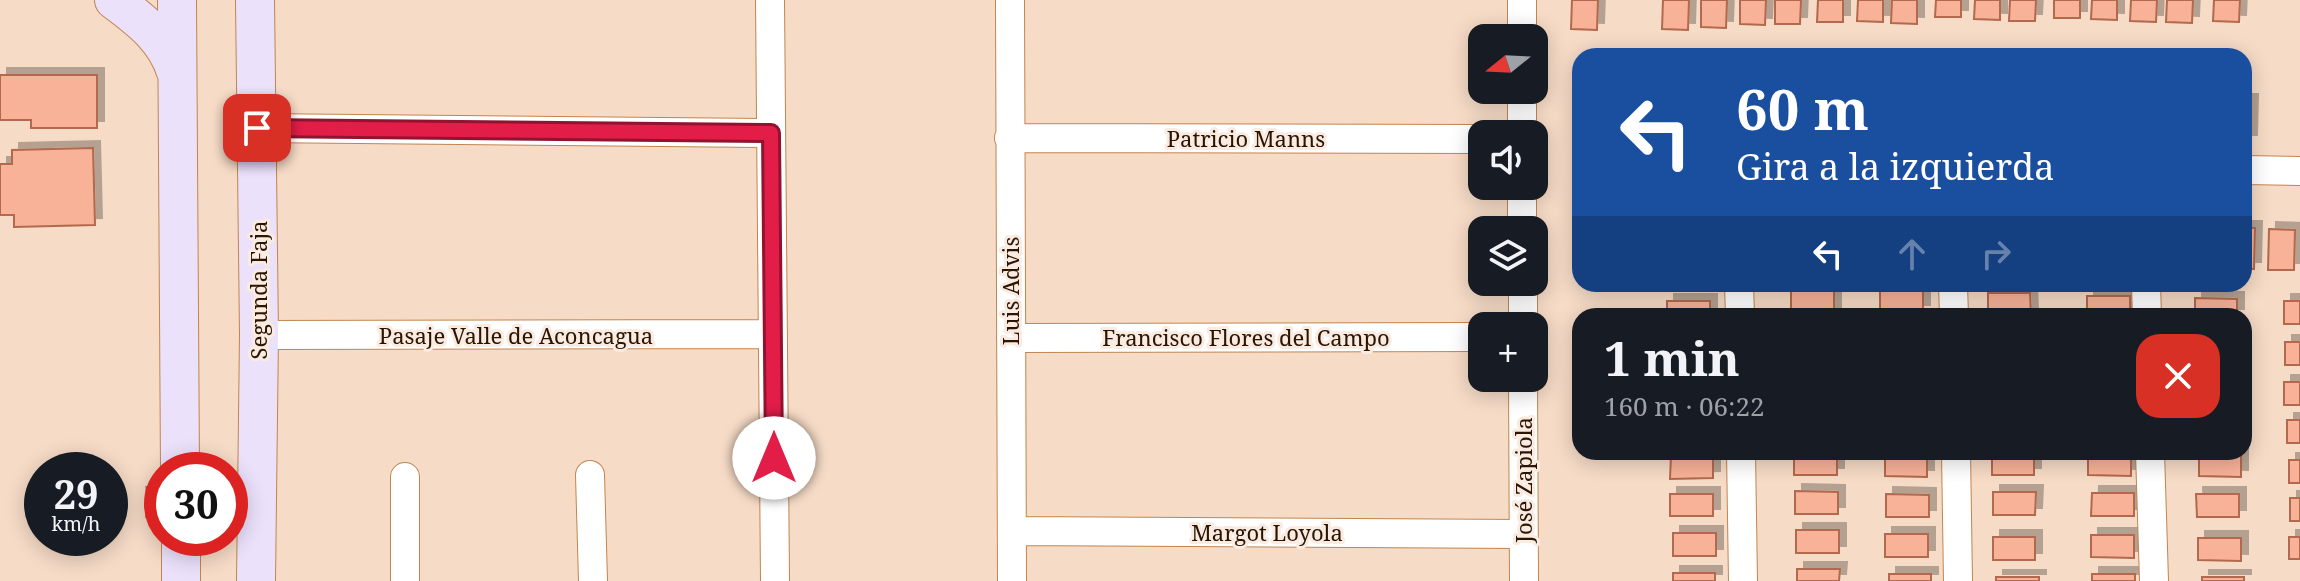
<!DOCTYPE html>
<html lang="es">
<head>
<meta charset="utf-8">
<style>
	body { margin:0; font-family:"Noto Serif",serif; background:#20242c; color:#f1f3f6; height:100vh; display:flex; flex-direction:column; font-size:30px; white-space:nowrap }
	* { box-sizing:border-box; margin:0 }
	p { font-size:26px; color:#9ea1a6 }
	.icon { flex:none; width:44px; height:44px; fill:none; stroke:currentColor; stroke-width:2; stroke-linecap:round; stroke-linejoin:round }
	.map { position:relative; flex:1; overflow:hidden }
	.panel { position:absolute; left:1572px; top:308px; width:680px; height:152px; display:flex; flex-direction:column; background:#171b24; border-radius:24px; box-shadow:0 4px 20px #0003 }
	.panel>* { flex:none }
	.banner { position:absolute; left:1572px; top:48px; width:680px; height:244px; border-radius:24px; box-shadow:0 4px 20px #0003; background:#1a4fa0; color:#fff; overflow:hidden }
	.needle { width:52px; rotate:252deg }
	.controls { position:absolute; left:1468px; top:24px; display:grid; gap:16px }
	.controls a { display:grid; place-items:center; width:80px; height:80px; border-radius:16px; background:#171b24; box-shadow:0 4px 20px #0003; font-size:40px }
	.speed { position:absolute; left:24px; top:452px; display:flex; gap:16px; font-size:40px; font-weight:700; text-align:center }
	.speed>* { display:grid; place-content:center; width:104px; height:104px; border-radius:50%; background:#171b24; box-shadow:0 4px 20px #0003; line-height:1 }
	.speed small { font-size:20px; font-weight:400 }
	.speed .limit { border:12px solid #d22; background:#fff; color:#111 }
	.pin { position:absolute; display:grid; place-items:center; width:68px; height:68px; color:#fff; margin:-34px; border-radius:16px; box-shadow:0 4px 12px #0006 }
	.me { position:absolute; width:88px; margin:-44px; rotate:0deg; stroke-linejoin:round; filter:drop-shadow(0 0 6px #0008) }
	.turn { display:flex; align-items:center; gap:28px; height:168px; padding:0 32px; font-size:36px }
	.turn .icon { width:104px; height:104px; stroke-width:2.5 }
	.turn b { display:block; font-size:56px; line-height:68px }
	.lanes { display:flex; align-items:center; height:76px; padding:0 32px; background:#0003; justify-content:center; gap:40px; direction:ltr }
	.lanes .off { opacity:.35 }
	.round { display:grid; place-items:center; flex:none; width:84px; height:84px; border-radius:24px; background:#20242c }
	.summary { display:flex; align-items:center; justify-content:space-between; height:136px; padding:0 32px }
	h1 { font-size:48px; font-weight:700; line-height:60px }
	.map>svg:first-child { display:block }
</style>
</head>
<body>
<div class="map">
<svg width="2300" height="581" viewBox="0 0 2300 581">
	<defs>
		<filter id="shadow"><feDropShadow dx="7" dy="-7" stdDeviation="0" flood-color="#0004"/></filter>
	</defs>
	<rect width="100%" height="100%" fill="#f6dbc6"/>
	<path fill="#f8b298" stroke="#b2694d" stroke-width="2" filter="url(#shadow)" d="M1572,0H1598L1597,30L1571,29Z
		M1663,0H1689L1688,30L1662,29Z
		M1701,0H1727L1726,28L1701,27Z
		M1740,0H1766L1765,25L1740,24Z
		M1775,0H1801L1800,24H1775Z
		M1818,0H1843V22H1817Z
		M1858,0H1883V22L1857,21Z
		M1892,0H1917V24L1891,23Z
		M1936,0H1961V17H1935Z
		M1975,0H2000V20L1974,19Z
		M2010,0H2036L2035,21H2009Z
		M2054,0H2080V18H2054Z
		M2092,0H2117V20L2091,19Z
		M2131,0H2157L2156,22L2130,21Z
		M2167,0H2193L2192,23L2166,22Z
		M2214,0H2240L2239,22L2213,21Z
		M0,75H97V128H31V120H0Z
		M2244,101H2251L2250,142H2244Z
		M93,148L95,225L14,227V215H0V164H12V150Z
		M2244,228H2255L2254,269H2244Z
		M2269,229L2295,230L2294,270H2268Z
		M1880,289L1923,290V312H1880Z
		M1791,291H1834V314H1791Z
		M1988,293H2030L2031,316H1988Z
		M2087,296H2130V316H2087Z
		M2195,298L2237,299V316H2195Z
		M1667,301H1710V316H1667Z
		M2284,301H2300V324H2284Z
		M2285,342H2300V365H2285Z
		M2284,382H2300V405H2284Z
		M2287,420H2300V443H2287Z
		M1794,452H1837V475H1794Z
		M1992,452H2034V475H1992Z
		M2088,453H2131V476L2088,475Z
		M1885,454H1927V477L1885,476Z
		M2199,454H2241V477L2199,476Z
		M1671,456H1713V478L1670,479Z
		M2289,460H2300V483H2289Z
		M1795,491L1838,492V514H1795Z
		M1993,492H2036L2035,515H1993Z
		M2092,493H2134V516H2091Z
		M1670,494H1713V516H1670Z
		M1886,494L1929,495V517H1886Z
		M2196,494H2239V517H2197Z
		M2290,498H2300V521H2290Z
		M1796,530H1839V553H1796Z
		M1673,533H1716V556H1673Z
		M1885,534H1928V557H1885Z
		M2091,535H2134V558L2091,557Z
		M1993,537H2035V560H1993Z
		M2289,537H2300V559H2289Z
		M2198,538H2241V561L2198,560Z
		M1797,569H1840L1839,581H1797Z
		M1673,573H1715V581H1673Z
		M1889,574H1931V581H1889Z
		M2092,574H2135V581H2092Z
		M1996,577H2039V581H1996Z
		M2202,577H2244V581H2202Z"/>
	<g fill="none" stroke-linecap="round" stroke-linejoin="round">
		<g stroke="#c2854f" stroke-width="30">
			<path id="minor" d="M770,0L775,581
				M1010,0L1012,581
				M1522,0V38
				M1522,90V134
				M257,128L771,133
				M1009,138L1482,139
				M2244,170L2300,171
				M1522,186V230
				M1523,282V326
				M1739,284L1740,316
				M1953,284L1954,316
				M2146,284L2147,316
				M259,335L773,334
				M1011,338L1482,337
				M1523,378L1524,581
				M1741,452L1743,581
				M1956,452L1958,581
				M2150,452L2154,581
				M590,475L593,581
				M405,477V581
				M1012,531L1523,534"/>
		</g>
		<g stroke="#c2854f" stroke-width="40">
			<path id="secondary" d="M114,0C141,20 166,39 176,72
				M177,0L180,470
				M255,0L259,335L256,581
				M181,538V581"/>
		</g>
		<path stroke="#8a725d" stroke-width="5" stroke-dasharray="8 4" stroke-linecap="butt" d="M148,486V520"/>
		<use href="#minor" stroke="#fff" stroke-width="28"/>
		<use href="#secondary" stroke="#ebe1fb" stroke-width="38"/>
	</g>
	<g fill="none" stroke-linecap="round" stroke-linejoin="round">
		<g stroke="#92132f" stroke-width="20">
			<path id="route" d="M257,128L771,133L774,458"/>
		</g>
		<use href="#route" stroke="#e11d48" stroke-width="14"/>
	</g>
	<g text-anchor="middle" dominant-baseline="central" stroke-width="6" stroke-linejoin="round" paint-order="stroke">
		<g font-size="22" fill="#2b1400" stroke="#f9ebe1">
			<text x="1246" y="138">Patricio Manns</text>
			<text transform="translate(258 290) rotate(-90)">Segunda Faja</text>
			<text transform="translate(1010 291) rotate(-90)">Luis Advis</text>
			<text x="516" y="335">Pasaje Valle de Aconcagua</text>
			<text x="1246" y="337">Francisco Flores del Campo</text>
			<text transform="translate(1523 480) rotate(-90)">José Zapiola</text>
			<text x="1267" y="532">Margot Loyola</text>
		</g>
	</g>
</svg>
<div class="controls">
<a><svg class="needle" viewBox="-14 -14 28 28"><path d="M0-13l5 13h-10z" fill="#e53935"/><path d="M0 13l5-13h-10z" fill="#9ea1a6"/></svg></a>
<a><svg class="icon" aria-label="sound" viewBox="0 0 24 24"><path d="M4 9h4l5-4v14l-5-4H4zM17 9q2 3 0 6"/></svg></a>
<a><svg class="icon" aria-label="layers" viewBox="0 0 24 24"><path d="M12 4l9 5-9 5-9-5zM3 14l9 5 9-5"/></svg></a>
<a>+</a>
</div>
<div class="speed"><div>29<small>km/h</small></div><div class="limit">30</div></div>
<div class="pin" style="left:257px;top:128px;background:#d93025"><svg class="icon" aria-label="arrive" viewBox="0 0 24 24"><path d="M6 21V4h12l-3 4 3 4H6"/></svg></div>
<svg class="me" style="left:774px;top:458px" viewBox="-20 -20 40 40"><circle r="19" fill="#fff"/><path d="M0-13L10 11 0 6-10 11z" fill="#e11d48"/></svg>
<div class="banner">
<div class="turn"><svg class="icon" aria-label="left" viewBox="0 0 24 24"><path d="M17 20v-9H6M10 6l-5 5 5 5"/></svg><div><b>60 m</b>Gira a la izquierda</div></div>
<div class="lanes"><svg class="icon" aria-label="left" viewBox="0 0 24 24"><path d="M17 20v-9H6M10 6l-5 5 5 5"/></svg><svg class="icon off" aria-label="ahead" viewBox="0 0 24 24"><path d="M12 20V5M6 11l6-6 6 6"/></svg><svg class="icon off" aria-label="right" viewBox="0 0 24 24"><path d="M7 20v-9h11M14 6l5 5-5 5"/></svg></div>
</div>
<section class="panel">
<div class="summary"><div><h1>1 min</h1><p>160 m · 06:22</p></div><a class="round" style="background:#d93025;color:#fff"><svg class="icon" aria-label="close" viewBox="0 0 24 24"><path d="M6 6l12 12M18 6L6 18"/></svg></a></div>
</section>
</div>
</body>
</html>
